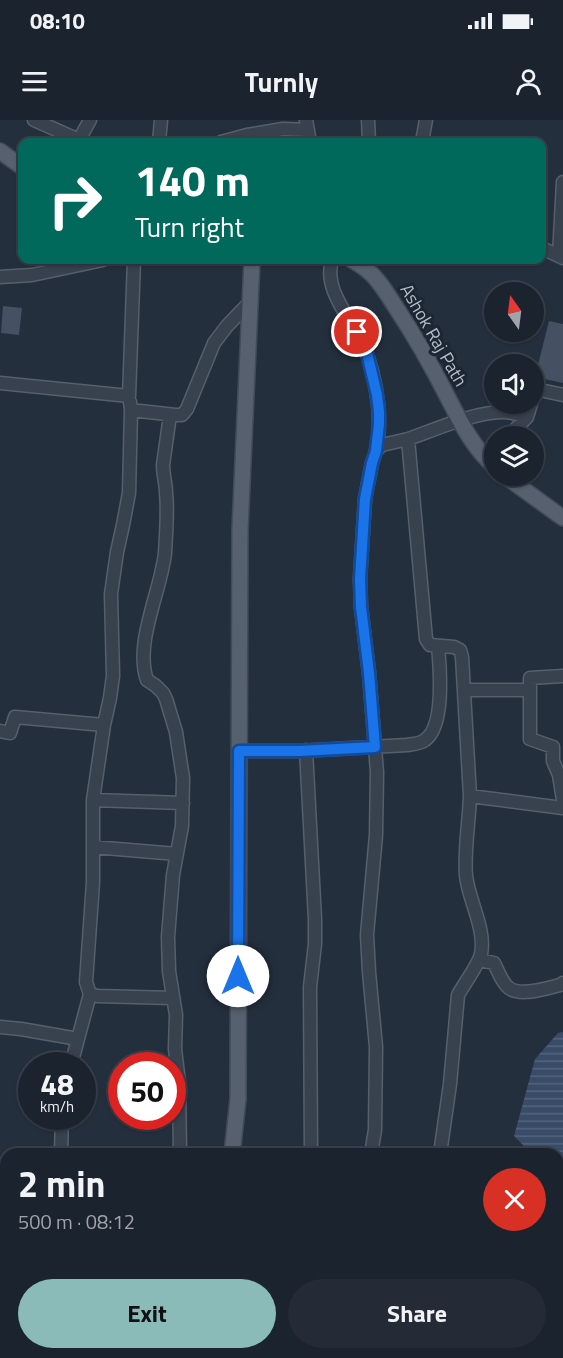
<!DOCTYPE html>
<html lang="en">
<head>
<meta charset="utf-8">
<style>
	body { margin:0; font-family:"Titillium Web",sans-serif; background:#242b36; color:#f1f3f6; height:100vh; display:flex; flex-direction:column; font-size:22px; white-space:nowrap }
	* { box-sizing:border-box; margin:0 }
	p { font-size:20px; color:#a0a4aa }
	.icon { flex:none; width:33px; height:33px; fill:none; stroke:currentColor; stroke-width:2; stroke-linecap:round; stroke-linejoin:round }
	.map { position:relative; flex:1; overflow:hidden }
	.drawer { position:absolute; left:0px; top:1028px; width:564px; height:212px; display:flex; flex-direction:column; background:#1b232e; border-radius:18px 18px 0 0; box-shadow:0 2px 4px #0004,0 0 0 2px #39404a }
	.drawer>* { flex:none }
	.top-card { position:absolute; left:18px; top:18px; width:528px; height:126px; border-radius:12px; box-shadow:0 2px 4px #0004,0 0 0 2px #39404a; background:#00695c; color:#fff; overflow:hidden }
	.needle { width:39px; rotate:346deg }
	.tools { position:absolute; left:484px; top:162px; display:grid; gap:12px }
	.tools a { display:grid; place-items:center; width:60px; height:60px; border-radius:50%; background:#1b232e; box-shadow:0 2px 4px #0004,0 0 0 2px #39404a; font-size:30px }
	.speed { position:absolute; left:18px; top:932px; display:flex; gap:12px; font-size:30px; font-weight:700; text-align:center }
	.speed>* { display:grid; place-content:center; width:78px; height:78px; border-radius:50%; background:#1b232e; box-shadow:0 2px 4px #0004,0 0 0 2px #39404a; line-height:1 }
	.speed small { font-size:15px; font-weight:400 }
	.speed .limit { border:9px solid #d22; background:#fff; color:#111 }
	.pin { position:absolute; display:grid; place-items:center; width:51px; height:51px; color:#fff; margin:-26px; border:3px solid #fff; border-radius:50%; box-shadow:0 2px 6px #0007 }
	.me { position:absolute; width:66px; margin:-33px; rotate:0deg; stroke-linejoin:round; filter:drop-shadow(0 0 4px #0008) }
	.turn { display:flex; align-items:center; gap:21px; height:126px; padding:0 18px; font-size:27px }
	.turn .icon { width:78px; height:78px; stroke-width:2.5 }
	.turn b { display:block; font-size:42px; line-height:51px }
	.round { display:grid; place-items:center; flex:none; width:63px; height:63px; border-radius:32px; background:#242b36 }
	.head { display:flex; align-items:center; justify-content:space-between; height:102px; padding:0 18px }
	h1 { font-size:36px; font-weight:700; line-height:45px }
	.primary-button { display:flex; gap:12px; margin-top:auto; padding:12px 18px }
	.primary-button a { flex:1; height:69px; border-radius:36px; background:#8bbbb9; color:#111; font-size:24px; font-weight:700; line-height:69px; text-align:center }
	.primary-button a+a { background:#242b36; color:#f1f3f6 }
	.status { display:flex; justify-content:space-between; align-items:center; height:42px; padding:0 30px; background:#1b232e; direction:ltr }
	.status svg { height:16px; fill:currentColor }
	header { display:flex; justify-content:space-between; align-items:center; height:78px; padding:0 18px; background:#1b232e; font-size:27px; font-weight:700 }
	.map>svg:first-child { display:block }
</style>
</head>
<body>
<div class="status"><b>08:10</b><svg viewBox="0 0 49 12"><path d="M0 12V9h3v3zM5 12V6h3v6zM10 12V3h3v9zM15 12V0h3v12zM26 1h20v11H26zM47 4h2v5h-2z"/></svg></div>
<header><svg class="icon" aria-label="menu" viewBox="0 0 24 24"><path d="M4 6h16M4 12h16M4 18h16"/></svg>Turnly<svg class="icon" aria-label="person" viewBox="0 0 24 24"><circle cx="12" cy="8" r="4"/><path d="M4 21q1-7 8-7t8 7"/></svg></header>
<div class="map">
<svg width="563" height="1238" viewBox="0 0 563 1238">
	<defs>
		<pattern id="water-rules" width="6" height="5" patternUnits="userSpaceOnUse" patternTransform="scale(1.5)"><rect width="6" height="5" fill="#394c67"/><path d="M0 2.5h6" fill="none" stroke="#53647b"/></pattern>
	</defs>
	<rect width="100%" height="100%" fill="#242f3e"/>
	<path fill="url(#water-rules)" d="M563,912V1098L561,1101H558V1034L531,1033L514,1016L535,939L558,913Z"/>
	<path fill="#455162" d="M3,186L22,188L19,215L1,213Z
		M549,201L563,204V263L535,257Z"/>
	<g fill="none" stroke-linecap="round" stroke-linejoin="round">
		<g stroke="#565f6c" stroke-width="15">
			<path id="minor" d="M34,0L79,20
				M306,0L310,22
				M368,0L369,22
				M81,22L79,20L90,0
				M159,22L161,0
				M221,22L247,15L283,9L308,10
				M422,22L426,0
				M542,129L546,130L563,138
				M559,135L563,62
				M332,140C322,174 357,203 367,234C374,255 379,280 379,303C379,312 378,322 376,331
				M0,157L32,155L103,140
				M0,263L129,276L134,140
				M534,273L535,269L563,275
				M130,282L131,290L175,295H182L187,289L214,223L227,206L250,182
				M131,290L129,373L123,405L117,432L111,474L113,556L110,578L104,605L93,680V762L86,862L90,874L97,876L173,878
				M170,295L163,345C163,355 166,363 166,373C168,390 166,416 165,433C161,471 134,523 147,560L156,566L163,573L166,579L176,612L183,658L182,706L173,755L168,817L169,851L176,895L175,929L179,962L180,1034
				M509,316L527,297L531,284
				M563,556L530,558V619L553,627V641L559,655L563,680
				M464,570H530
				M0,611L10,613L15,597L104,605
				M306,630L315,799V824L310,867L311,1034
				M239,631H299L407,625C413,624 420,624 425,620C445,606 440,548 438,526
				M470,676L462,537L460,530L454,527L430,525L426,519L408,319C434,310 477,291 504,292C512,292 519,295 527,297
				M93,680L183,683
				M93,727L177,734
				M479,840L494,843C498,851 502,863 509,868C520,877 548,868 560,865L563,863
				M0,907L21,909L78,919
				M71,945L90,874
				M61,1034L62,996
				M371,1034L375,1010L376,927L369,852L367,815L376,715L377,652L369,553L361,487L360,459L365,379L372,343L376,331L382,325L408,319
				M440,1034L450,964L458,875C464,864 479,844 481,834C486,809 469,781 466,756C464,730 469,703 470,676L563,688
				M0,1060H6
				M558,1163H563
				M249,1233L250,1238
				M296,1238V1233
				M433,1238L434,1233"/>
		</g>
		<g stroke="#414a57" stroke-width="18">
			<path id="major" d="M0,31L22,47
				M352,140C361,145 370,151 377,160C384,168 389,177 395,186C414,215 431,244 446,274C460,301 472,327 495,347
				M505,356L563,398
				M232,1034L238,979L240,409L252,140
				M0,1190L6,1192"/>
		</g>
		<use href="#minor" stroke="#38414e" stroke-width="12"/>
		<use href="#major" stroke="#56606e" stroke-width="15"/>
	</g>
	<g fill="none" stroke-linecap="round" stroke-linejoin="round">
		<g stroke="#114b97" stroke-width="15">
			<path id="route" d="M238,856L239,631H299L375,627L369,553L361,487L360,459L365,379L372,343L376,331L379,304V292L377,275L367,233L357,212"/>
		</g>
		<use href="#route" stroke="#1a73e8" stroke-width="10"/>
	</g>
	<g text-anchor="middle" dominant-baseline="central" stroke-width="6" stroke-linejoin="round" paint-order="stroke">
		<g font-size="18" fill="#b4bcc9" stroke="#1d2633">
			<text transform="translate(434 215) rotate(60)">Ashok Raj Path</text>
		</g>
	</g>
</svg>
<div class="tools">
<a><svg class="needle" viewBox="-14 -14 28 28"><path d="M0-13l5 13h-10z" fill="#e53935"/><path d="M0 13l5-13h-10z" fill="#a0a4aa"/></svg></a>
<a><svg class="icon" aria-label="sound" viewBox="0 0 24 24"><path d="M4 9h4l5-4v14l-5-4H4zM17 9q2 3 0 6"/></svg></a>
<a><svg class="icon" aria-label="layers" viewBox="0 0 24 24"><path d="M12 4l9 5-9 5-9-5zM3 14l9 5 9-5"/></svg></a>
</div>
<div class="speed"><div>48<small>km/h</small></div><div class="limit">50</div></div>
<div class="pin" style="left:357px;top:212px;background:#d93025"><svg class="icon" aria-label="arrive" viewBox="0 0 24 24"><path d="M6 21V4h12l-3 4 3 4H6"/></svg></div>
<svg class="me" style="left:238px;top:856px" viewBox="-20 -20 40 40"><circle r="19" fill="#fff"/><path d="M0-13L10 11 0 6-10 11z" fill="#1a73e8"/></svg>
<div class="top-card">
<div class="turn"><svg class="icon" aria-label="right" viewBox="0 0 24 24"><path d="M7 20v-9h11M14 6l5 5-5 5"/></svg><div><b>140 m</b>Turn right</div></div>
</div>
<section class="drawer">
<div class="head"><div><h1>2 min</h1><p>500 m · 08:12</p></div><a class="round" style="background:#d93025;color:#fff"><svg class="icon" aria-label="close" viewBox="0 0 24 24"><path d="M6 6l12 12M18 6L6 18"/></svg></a></div>
<div class="primary-button"><a>Exit</a><a>Share</a></div>
</section>
</div>
</body>
</html>
